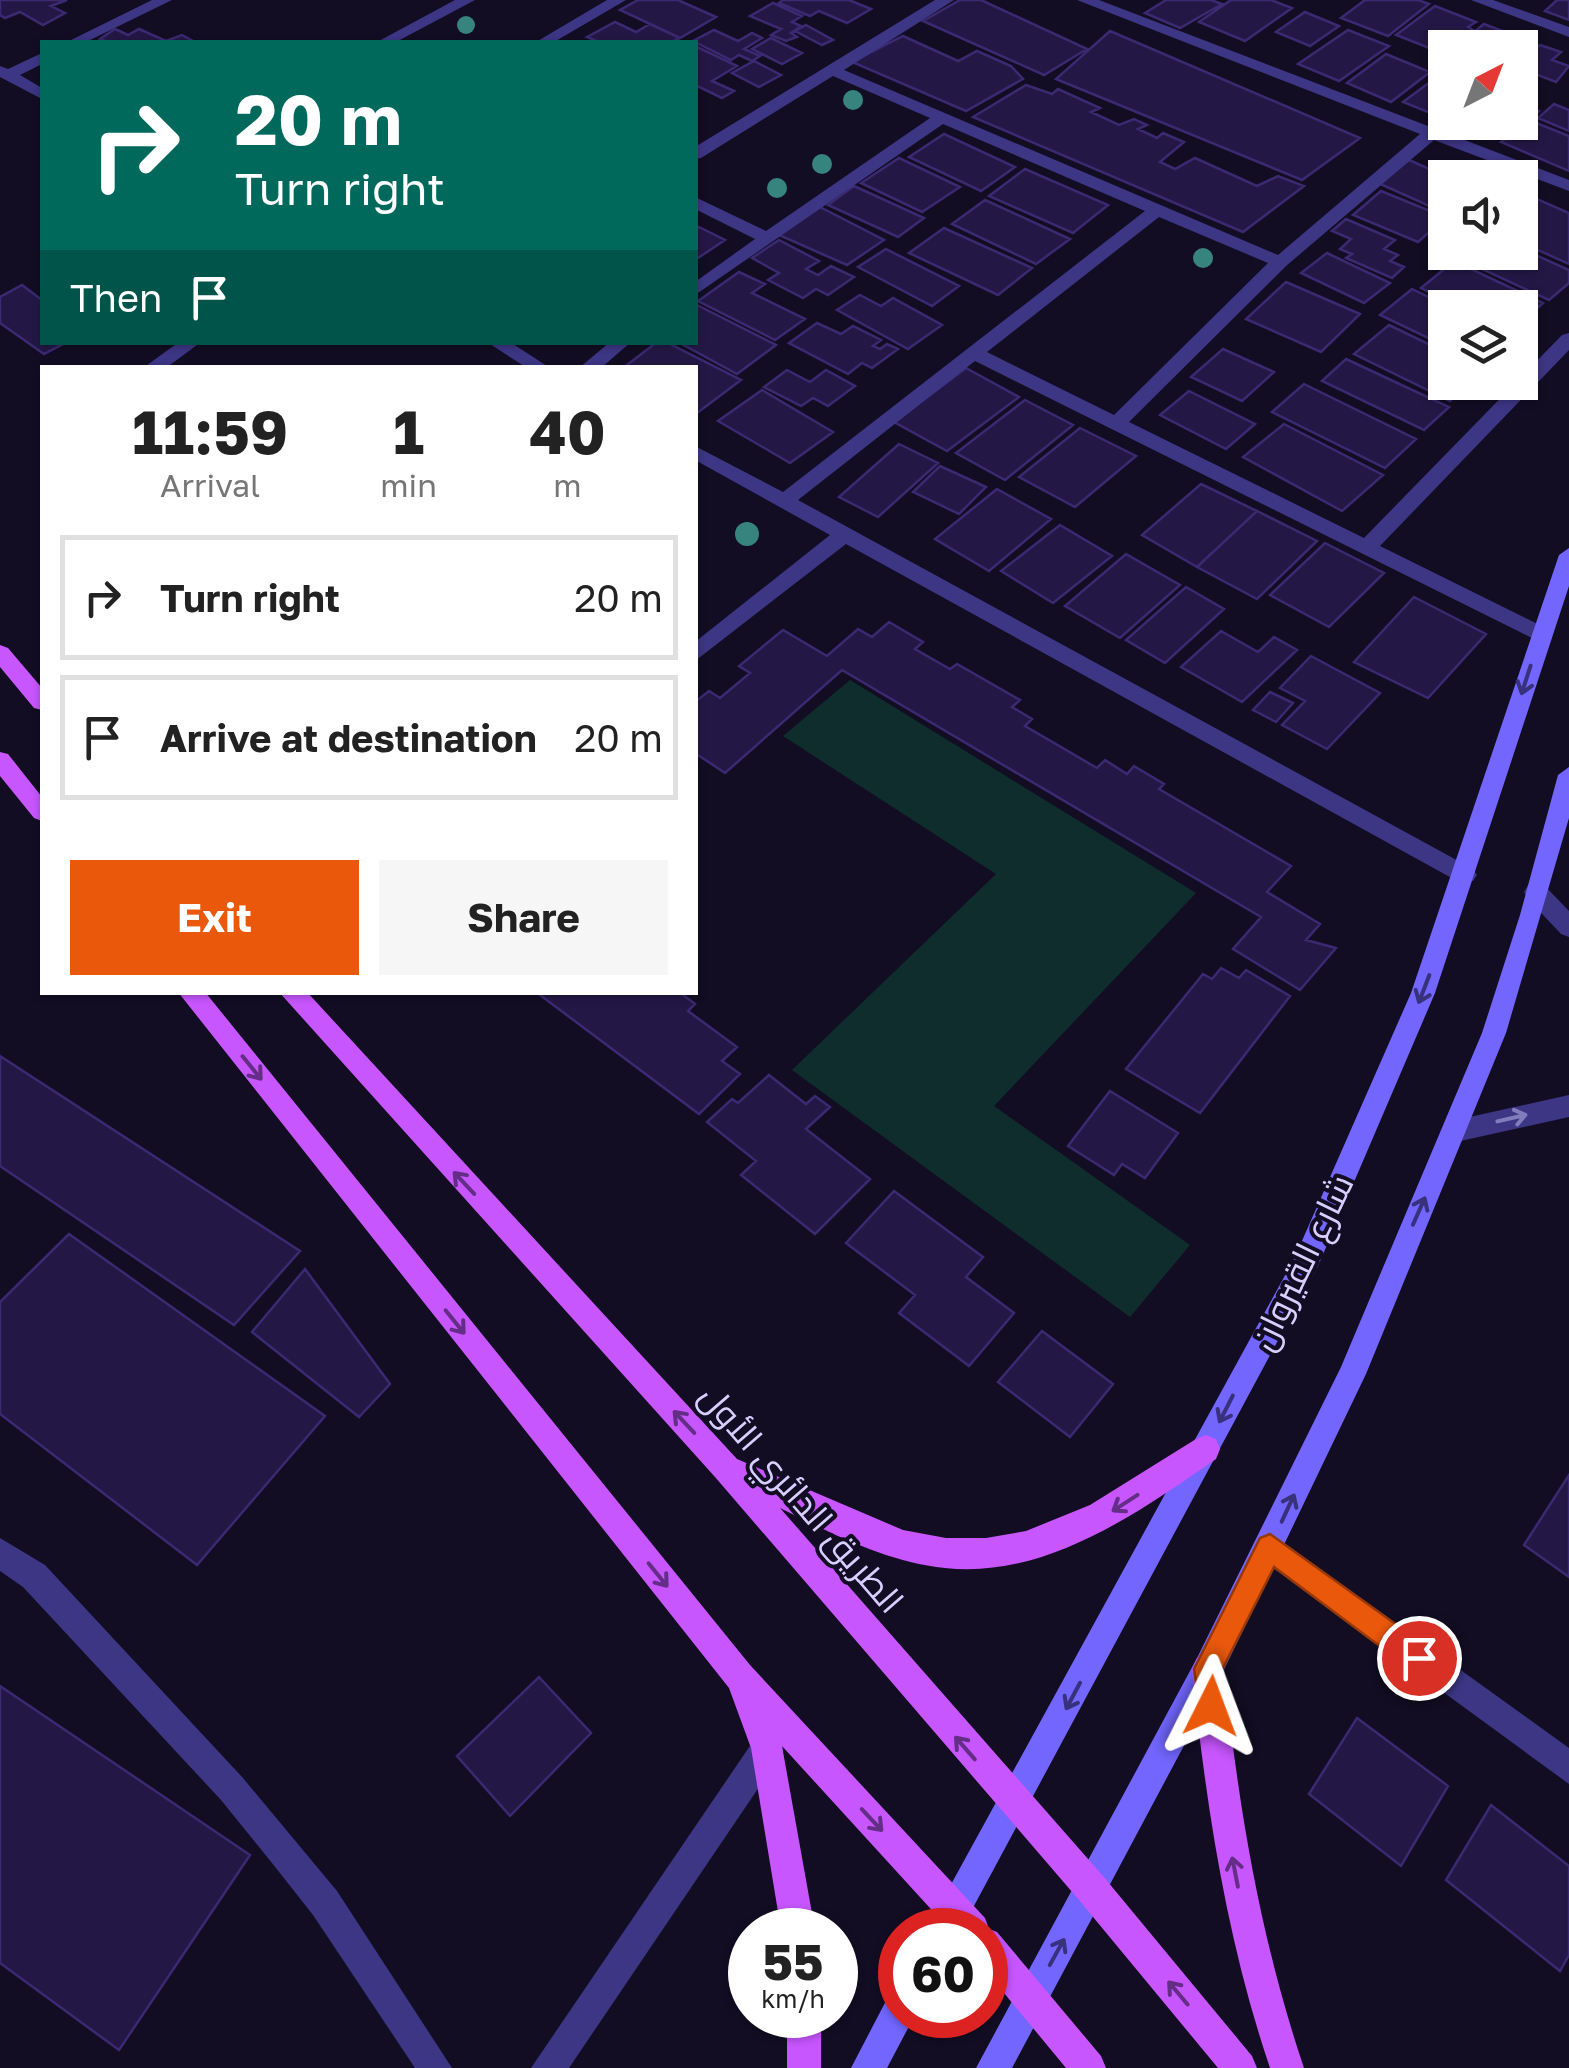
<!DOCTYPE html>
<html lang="en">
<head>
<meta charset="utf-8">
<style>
	body { margin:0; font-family:"Golos Text",Cairo,sans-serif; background:#f6f6f6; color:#222; height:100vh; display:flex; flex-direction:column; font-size:38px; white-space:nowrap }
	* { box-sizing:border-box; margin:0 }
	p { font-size:32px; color:#767676 }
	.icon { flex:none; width:55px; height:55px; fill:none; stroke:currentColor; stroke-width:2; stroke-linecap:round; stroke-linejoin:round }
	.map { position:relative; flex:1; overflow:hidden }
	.details { position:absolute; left:40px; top:365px; width:658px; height:630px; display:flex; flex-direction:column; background:#fff; border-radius:0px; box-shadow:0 2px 8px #0004 }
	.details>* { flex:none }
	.top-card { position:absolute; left:40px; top:40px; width:658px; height:305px; border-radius:0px; box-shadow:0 2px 8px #0004; background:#00695c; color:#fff; overflow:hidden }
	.needle { width:65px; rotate:42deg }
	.buttons { position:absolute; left:1428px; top:30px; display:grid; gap:20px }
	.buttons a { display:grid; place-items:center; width:110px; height:110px; border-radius:0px; background:#fff; box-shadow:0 2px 8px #0004; font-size:50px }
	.speed { position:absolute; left:728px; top:1908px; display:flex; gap:20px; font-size:50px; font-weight:700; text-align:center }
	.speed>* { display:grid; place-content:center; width:130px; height:130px; border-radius:50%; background:#fff; box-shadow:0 2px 8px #0004; line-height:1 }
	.speed small { font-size:25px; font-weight:400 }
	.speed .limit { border:15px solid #d22; background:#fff; color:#111 }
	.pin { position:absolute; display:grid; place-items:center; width:85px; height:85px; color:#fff; margin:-42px; border:5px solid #fff; border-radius:50%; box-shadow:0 2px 10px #0007 }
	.me { position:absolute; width:110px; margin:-55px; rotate:3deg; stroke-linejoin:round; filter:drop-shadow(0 0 8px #0008) }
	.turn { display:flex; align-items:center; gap:35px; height:210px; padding:0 30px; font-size:45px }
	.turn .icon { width:130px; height:130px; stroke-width:2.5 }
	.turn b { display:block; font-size:70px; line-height:85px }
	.then { display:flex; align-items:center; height:95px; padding:0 30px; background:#0003; gap:20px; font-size:38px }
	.eta { display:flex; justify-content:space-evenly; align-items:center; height:170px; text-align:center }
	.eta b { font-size:60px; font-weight:700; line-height:70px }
	.action { display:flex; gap:20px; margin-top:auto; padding:20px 30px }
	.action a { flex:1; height:115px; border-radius:0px; background:#ea580c; color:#fff; font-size:40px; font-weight:700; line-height:115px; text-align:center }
	.action a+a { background:#f6f6f6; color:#222 }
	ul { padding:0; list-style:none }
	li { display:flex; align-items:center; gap:30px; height:125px; margin:0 20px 15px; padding:0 10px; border:5px solid #e0e0e0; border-radius:0px }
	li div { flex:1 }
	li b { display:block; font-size:38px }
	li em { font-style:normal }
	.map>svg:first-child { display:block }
</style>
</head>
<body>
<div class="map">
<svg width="1569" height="2068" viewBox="0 0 1569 2068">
	<rect width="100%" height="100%" fill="#120d23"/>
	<path fill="#102d2e" d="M850,680L1196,893L994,1106L1190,1245L1130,1317L792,1070L996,874L783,736Z"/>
	<path fill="#231845" stroke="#3b2972" stroke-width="2.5" d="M0,0H67L51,6L65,13L43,25L20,12L5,18L0,15Z
		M638,0H678L716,17L680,38L620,10Z
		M783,0H849L871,9L847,23L819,11L810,16L779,3Z
		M960,0H981L1087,49L1044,75L923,21Z
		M1166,0H1211L1222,4L1180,28L1145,13Z
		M1231,0H1271L1292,8L1245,41L1199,22Z
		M1365,0H1418L1429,4L1388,36L1341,18Z
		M1557,0H1569V20L1545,11Z
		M773,3L802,16L792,22L801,26L791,33L797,37L786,41L771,35L781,29L750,16Z
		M1435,6L1476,22L1468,27L1473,30L1442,53L1396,35Z
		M1305,12L1339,26L1310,46L1276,32Z
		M615,22L636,32L650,24L680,38L671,42H599L587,37Z
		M1484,24L1534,43L1520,54V48H1454Z
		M806,25L833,40L822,45L795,31Z
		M115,29L128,35L139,29L166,41L182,35L195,42H108L100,39Z
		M714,30L738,41L752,33L762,38L744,49L760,56L752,61L739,55L731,60L693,41Z
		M1348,30L1389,46L1339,81L1298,64Z
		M1110,31L1360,138L1302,180L1056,79Z
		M903,36L958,61L977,51L1011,66L1023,79L966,111L852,62Z
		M771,38L802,53L782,64L752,49Z
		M1540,45L1561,52L1552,60L1569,66L1556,82L1520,68V61Z
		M695,46L737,66L712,81L734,91L722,98L695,85Z
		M1386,54L1430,72L1391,102L1347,83Z
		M754,61L781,75L759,87L732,73Z
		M1437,77L1445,80V119L1403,102Z
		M1026,85L1052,94L1058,89L1100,108L1091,112L1119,125L1134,119L1147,125L1138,129L1157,138L1163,133L1184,142L1160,162L1175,169L1195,158L1257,186L1278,176L1304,186L1243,232L973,117Z
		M1520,103L1539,111L1522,125L1516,122H1520Z
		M1554,104L1569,110V131L1538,118Z
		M1529,120L1569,136V171L1501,142Z
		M1457,122H1510L1511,123L1493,139Z
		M944,134L1015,167L981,191L909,157Z
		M899,158L960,187L922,212L861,183Z
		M1409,160L1450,178H1445V213L1378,183Z
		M1025,169L1108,205L1073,233L989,196Z
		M854,186L924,218L898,237L828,205Z
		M1381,191L1445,217V218L1418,242L1353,215Z
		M1521,192L1569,213V264L1520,242Z
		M985,200L1070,239L1036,264L952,224Z
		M818,206L884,240L847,265L779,235Z
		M1346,219L1395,240L1384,249L1398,255L1390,261L1404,267L1392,278L1346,258L1352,254L1340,249L1351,239L1332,231Z
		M699,227L725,240L695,260V230Z
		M944,228L1032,268L998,295L909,253Z
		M779,240L819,261L806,269L818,275L831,266L854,277L828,295L816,289L803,298L768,280L779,273L752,258Z
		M1520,248L1569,270V283L1549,300L1452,255L1520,252Z
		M886,249L959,286L932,306L858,267Z
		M1327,253L1390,283L1364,303L1301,273Z
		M1454,261L1543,303L1520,323V308H1462L1421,288Z
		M739,272L765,284L752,293L805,319L775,340L698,301Z
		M1286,282L1360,314L1321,352L1246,319Z
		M22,285L42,300V342H67L44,354L0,323V297Z
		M1412,289L1451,308H1445V346L1380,315Z
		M860,295L881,306L893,298L942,325L908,349L837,310Z
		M695,304L776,345L737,374L678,342H695Z
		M817,323L841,334L853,326L881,340L873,346L880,349L887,344L898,349L872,368L862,363L848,374L789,343Z
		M1389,325L1445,352V382H1470L1450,401L1354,354Z
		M657,342H666L741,380L697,413L695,368H623Z
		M1223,349L1274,372L1242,401L1191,377Z
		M1346,359L1449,407L1424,430L1322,381Z
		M966,368L1019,397L947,451L894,422Z
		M787,370L810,382L826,370L855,386L828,406L813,398L801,406L764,387Z
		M1304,384L1416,439L1385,468L1272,412Z
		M762,390L833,432L790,463L718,421Z
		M1189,391L1255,424L1226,449L1160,415Z
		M1025,400L1073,425L1005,480L956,453Z
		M1284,424L1383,475L1342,511L1243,457Z
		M1080,428L1136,456L1075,507L1019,477Z
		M899,444L938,463L878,517L839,497Z
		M940,466L986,487L959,514L913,492Z
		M1201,484L1257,511L1197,567L1142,535Z
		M997,489L1051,519L989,571L935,539Z
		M1257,511L1317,541L1257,599L1197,567Z
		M1060,525L1112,556L1053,603L1001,571Z
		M1325,543L1384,573L1329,627L1270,595Z
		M1126,554L1180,585L1120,638L1065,606Z
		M1186,587L1224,609L1165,663L1126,640Z
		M1414,597L1486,634L1428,698L1354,662Z
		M889,622L923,642L915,649L950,669L957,664L1020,700L1012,707L1032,719L1025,726L1097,768L1105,760L1127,774L1134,766L1164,784L1159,789L1291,866L1267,892L1320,924L1306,940L1336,948L1300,990L1233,949L1261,917L842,670L725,773L695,753V702L709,691L720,698L750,673L739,666L783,630L827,656L858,629L872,637Z
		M1221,631L1258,652L1274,637L1297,650L1242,702L1181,667Z
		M1311,656L1380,693L1327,749L1282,725L1305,701L1280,688Z
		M1270,692L1293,703L1276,722L1253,710Z
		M1221,968L1239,978L1246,970L1290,996L1200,1113L1126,1069L1203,974L1212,979Z
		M536,992H679L695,1004L688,1011L737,1047L722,1061L740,1074L699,1114Z
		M0,1056L300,1251L234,1325L0,1166Z
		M769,1075L806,1104L815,1096L830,1107L806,1129L870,1179L815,1234L741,1175L756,1161L707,1122L732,1099L738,1103Z
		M1110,1091L1178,1133L1145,1178L1122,1164L1114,1175L1068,1146Z
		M894,1191L983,1257L966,1277L1014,1313L969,1366L899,1313L915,1295L846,1243Z
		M69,1234L325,1416L197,1565L0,1414V1302Z
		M305,1269L390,1384L359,1417L252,1332Z
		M1042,1331L1113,1384L1070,1437L998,1382Z
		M1569,1475V1577L1524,1545Z
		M539,1677L591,1733L510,1816L457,1756Z
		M0,1686L250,1855L119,2050L0,1963Z
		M1357,1718L1448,1786L1401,1866L1309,1794Z
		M1491,1805L1569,1866V1955L1560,1971L1446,1880Z"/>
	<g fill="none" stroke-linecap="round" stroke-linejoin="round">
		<path fill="#3d3685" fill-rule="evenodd" d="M767,1732L778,1737L783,1748L778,1759L569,2068H531L756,1737Z"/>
		<path fill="#3d3685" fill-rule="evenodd" d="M152,0H172L86,42H67Z
			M455,0H475L396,42H377Z
			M607,0H626L554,42H536Z
			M935,0H954L844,70L1278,255L1420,134L1077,0H1099L1569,180V191L1434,140L1286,266L1129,422L1364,538L1562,335L1569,333V350L1380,546L1548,629V639H1534L975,361L798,500L1473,869L1477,875L1473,881H1457L846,544L695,661V642L830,535L695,460V446L783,492L1145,211L943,124L695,295V282L755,239L695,209V197L766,231L930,118L833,76L701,158L695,159V147ZM1159,217L1268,263L1114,415L987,352Z
			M1471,0H1493L1569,27V37Z
			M42,53V64L20,75L42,88V99L0,77V66L8,69Z
			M179,342H201L166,368H143Z
			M487,342H510L550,368H527Z
			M610,342H631L601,368H579Z
			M1536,883L1544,885L1569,911V937L1561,934L1528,899L1524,892L1528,885Z
			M1569,1095V1117L1456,1142L1447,1139L1443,1131L1447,1123L1456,1120Z
			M1269,1532L1569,1748V1784L1258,1557L1254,1547L1258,1537Z
			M0,1538L45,1565L243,1778L337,1891L452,2068H415L313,1915L272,1863L221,1800L23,1587L0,1571Z"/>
		<path fill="#7266ff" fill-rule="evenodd" d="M1569,548V586L1435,993L1318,1266L961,1930H926L1294,1259L1411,993L1559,555Z
			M1569,767V818L1506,1033L1366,1374L1219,1680L1012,2068H976L1197,1658L1341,1367L1482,1033L1520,915L1558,775Z
			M900,1992V2015H915L887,2068H851L888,1997Z"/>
		<path fill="#c856ff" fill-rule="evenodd" d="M0,645L8,648L42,688V710L34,708L0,667Z
			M0,752L8,754L42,797V821L34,818L0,776Z
			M178,992H205L750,1665L985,1918L989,1929L997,1932L1101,2056L1106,2068H1066L985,1970V1930H950L782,1746L815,1930H781L751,1748L729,1688Z
			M279,992H307L737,1459L903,1530L946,1538H986L1026,1531L1090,1505L1196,1439L1206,1435L1216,1439L1220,1449L1216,1459C1138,1513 1045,1579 945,1568C886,1562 831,1533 780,1508L1103,1876L1252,2056L1257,2068H1218L1079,1900L715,1477Z
			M1208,1653L1219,1658L1224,1669C1238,1805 1260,1938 1304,2068H1270C1226,1938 1206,1805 1192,1669L1197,1658Z
			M787,2015H821V2068H787Z"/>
	</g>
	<g fill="#37837e">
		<circle cx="466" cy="25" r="9"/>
		<circle cx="853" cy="100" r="10"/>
		<circle cx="822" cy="164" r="10"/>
		<circle cx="777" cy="188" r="10"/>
		<circle cx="1203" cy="258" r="10"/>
		<circle cx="747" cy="534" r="12"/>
	</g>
	<defs><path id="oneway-shaft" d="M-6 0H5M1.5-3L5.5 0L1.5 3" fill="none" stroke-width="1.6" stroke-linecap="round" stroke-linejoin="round" transform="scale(2.5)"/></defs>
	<g stroke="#38317b">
		<use href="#oneway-shaft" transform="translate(1526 680) rotate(108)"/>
		<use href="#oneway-shaft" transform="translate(1424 989) rotate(111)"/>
		<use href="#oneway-shaft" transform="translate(1419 1211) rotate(-66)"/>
		<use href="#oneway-shaft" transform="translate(1226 1409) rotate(117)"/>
		<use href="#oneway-shaft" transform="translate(1288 1508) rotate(-65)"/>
		<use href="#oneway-shaft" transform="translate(1073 1696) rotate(118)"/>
		<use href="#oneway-shaft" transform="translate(1057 1952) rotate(-61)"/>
	</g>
	<g stroke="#642e86">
		<use href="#oneway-shaft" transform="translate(252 1068) rotate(51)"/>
		<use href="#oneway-shaft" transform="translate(464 1183) rotate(-133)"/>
		<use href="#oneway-shaft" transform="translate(455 1322) rotate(51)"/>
		<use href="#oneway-shaft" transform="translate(684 1422) rotate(-133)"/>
		<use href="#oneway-shaft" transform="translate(1125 1503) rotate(147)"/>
		<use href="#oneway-shaft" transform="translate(658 1575) rotate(51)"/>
		<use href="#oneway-shaft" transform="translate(965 1748) rotate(-131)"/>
		<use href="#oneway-shaft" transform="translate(872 1820) rotate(47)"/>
		<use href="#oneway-shaft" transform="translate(1235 1872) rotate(-101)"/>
		<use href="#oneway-shaft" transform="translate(1178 1993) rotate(-130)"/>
	</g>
	<use stroke="#827bbc" href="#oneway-shaft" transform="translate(1512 1118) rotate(-13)"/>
	<path fill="#ea580c" stroke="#983908" stroke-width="2.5" d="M1270,1534L1429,1648L1433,1658L1429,1668L1419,1672L1409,1668L1274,1567L1222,1670L1226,1706L1221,1716L1211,1720L1201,1716L1194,1669L1260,1538Z"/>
	<g text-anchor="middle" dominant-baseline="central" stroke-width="8" stroke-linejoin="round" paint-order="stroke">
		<g font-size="35" fill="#d7cfff" stroke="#120d23">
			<text transform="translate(1301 1262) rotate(-64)">شارع القيروان</text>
			<text transform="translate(802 1498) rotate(49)">الطريق الدائري الأول</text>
		</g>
	</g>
</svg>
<div class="buttons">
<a><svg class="needle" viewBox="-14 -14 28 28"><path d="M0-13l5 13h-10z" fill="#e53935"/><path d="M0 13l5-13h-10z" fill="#767676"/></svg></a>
<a><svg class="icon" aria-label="sound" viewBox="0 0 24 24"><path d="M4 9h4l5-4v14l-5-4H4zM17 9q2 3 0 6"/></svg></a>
<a><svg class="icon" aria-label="layers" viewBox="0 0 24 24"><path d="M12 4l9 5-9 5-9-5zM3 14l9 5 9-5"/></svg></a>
</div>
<div class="speed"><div>55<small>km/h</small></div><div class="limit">60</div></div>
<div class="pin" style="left:1419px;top:1658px;background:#d93025"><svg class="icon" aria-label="arrive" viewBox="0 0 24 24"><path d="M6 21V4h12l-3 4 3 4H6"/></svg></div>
<svg class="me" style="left:1211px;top:1706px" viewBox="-20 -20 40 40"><path d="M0-17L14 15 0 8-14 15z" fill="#ea580c" stroke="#fff" stroke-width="4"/></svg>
<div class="top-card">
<div class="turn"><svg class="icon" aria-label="right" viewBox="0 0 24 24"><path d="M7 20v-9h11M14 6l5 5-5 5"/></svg><div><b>20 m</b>Turn right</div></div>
<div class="then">Then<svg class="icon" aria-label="arrive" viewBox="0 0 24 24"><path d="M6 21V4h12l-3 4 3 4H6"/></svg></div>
</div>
<section class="details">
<div class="eta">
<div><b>11:59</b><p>Arrival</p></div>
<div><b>1</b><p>min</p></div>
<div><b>40</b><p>m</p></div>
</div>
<ul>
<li><svg class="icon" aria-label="right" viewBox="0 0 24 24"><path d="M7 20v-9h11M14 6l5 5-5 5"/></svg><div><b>Turn right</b></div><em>20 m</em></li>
<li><svg class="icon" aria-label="arrive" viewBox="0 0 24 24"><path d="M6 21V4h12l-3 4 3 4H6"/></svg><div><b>Arrive at destination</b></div><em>20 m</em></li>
</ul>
<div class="action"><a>Exit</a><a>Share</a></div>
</section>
</div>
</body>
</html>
